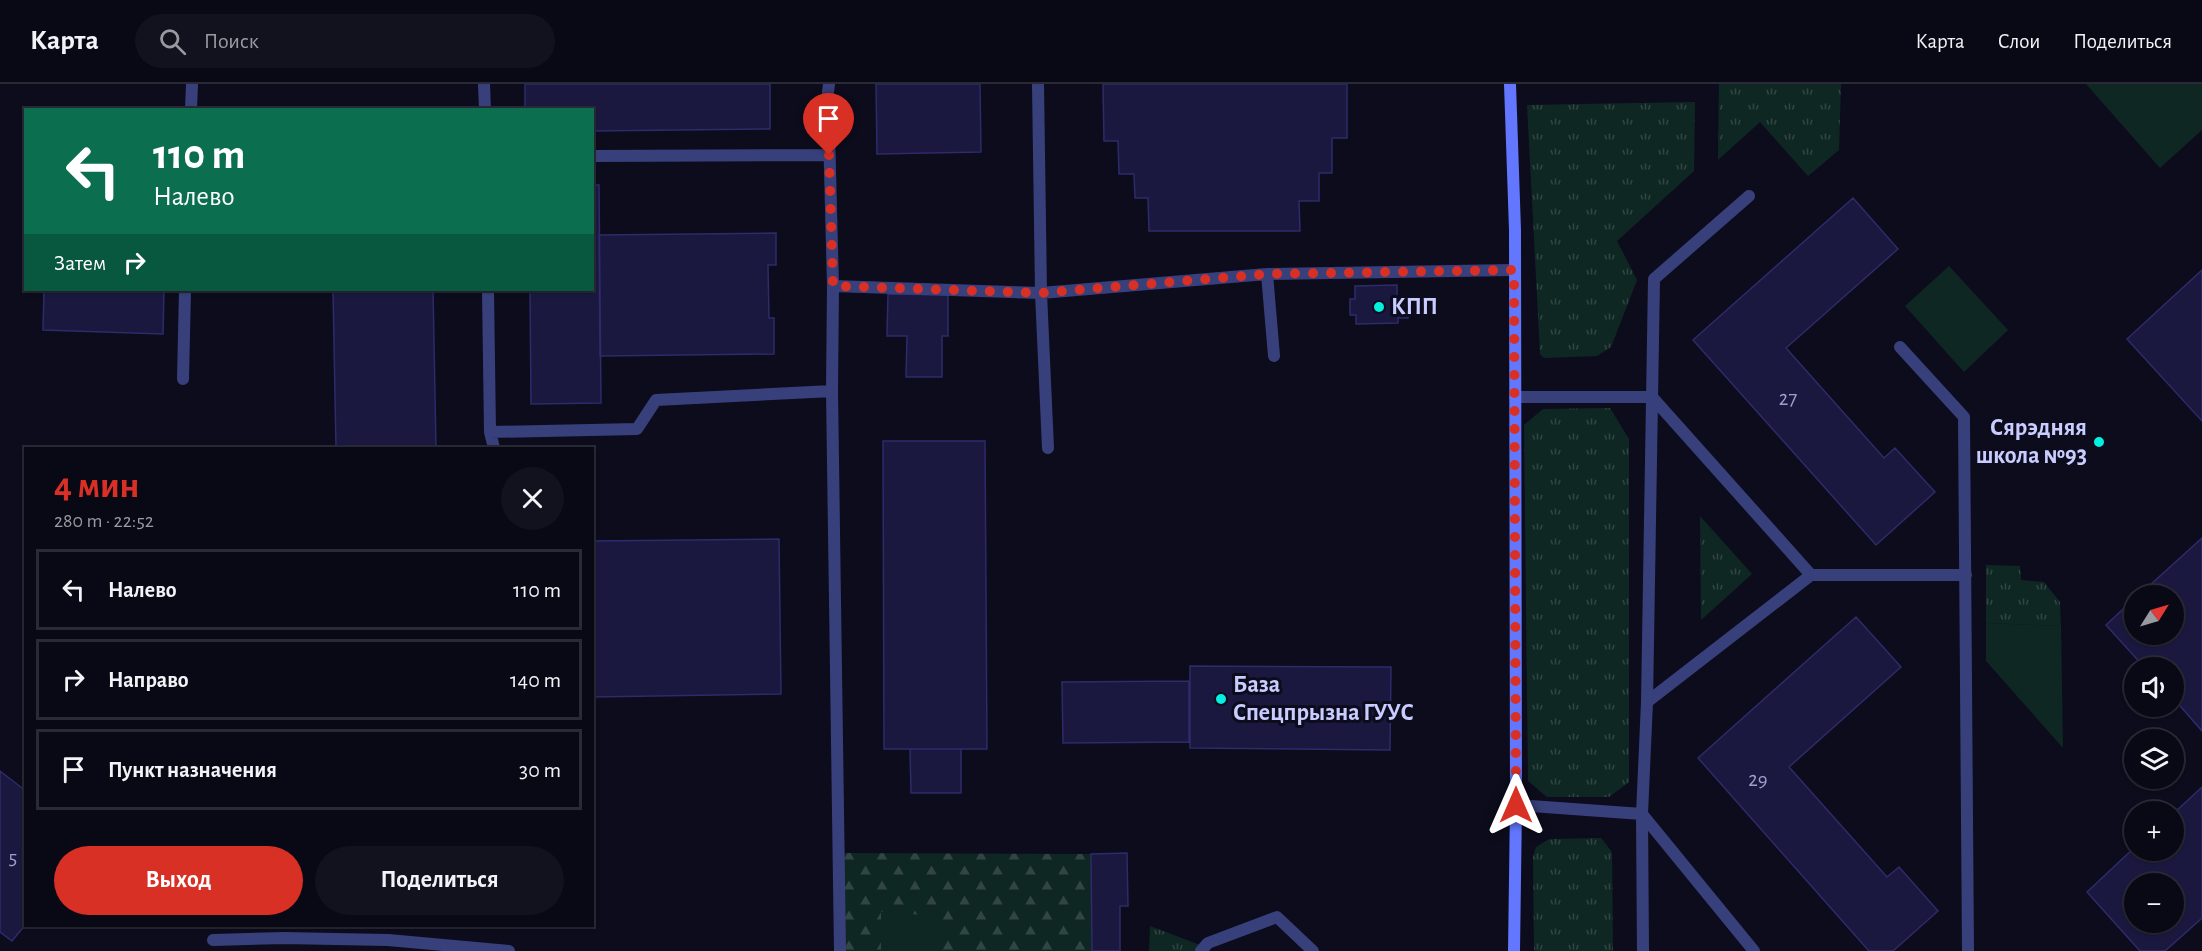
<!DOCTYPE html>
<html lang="ru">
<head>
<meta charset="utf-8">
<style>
	body { margin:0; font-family:"Alegreya Sans",sans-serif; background:#12121f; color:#f1f3f6; height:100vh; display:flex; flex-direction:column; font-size:22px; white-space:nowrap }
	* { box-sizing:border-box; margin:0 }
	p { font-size:20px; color:#999aa1 }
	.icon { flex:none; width:33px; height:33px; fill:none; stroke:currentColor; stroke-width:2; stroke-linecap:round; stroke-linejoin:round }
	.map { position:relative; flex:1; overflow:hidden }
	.panel { position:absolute; left:24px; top:363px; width:570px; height:480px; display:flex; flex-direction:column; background:#090916; border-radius:0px; box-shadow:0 2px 4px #0004,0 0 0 2px #292a35 }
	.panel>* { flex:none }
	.top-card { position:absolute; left:24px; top:24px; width:570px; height:183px; border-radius:0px; box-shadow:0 2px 4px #0004,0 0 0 2px #292a35; background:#0b6e4f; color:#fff; overflow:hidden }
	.needle { width:39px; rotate:53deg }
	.buttons { position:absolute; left:2124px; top:501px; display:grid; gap:12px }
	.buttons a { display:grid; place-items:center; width:60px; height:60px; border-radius:50%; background:#090916; box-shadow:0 2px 4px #0004,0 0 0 2px #292a35; font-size:30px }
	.pin { position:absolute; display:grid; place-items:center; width:51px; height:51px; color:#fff; margin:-62px -26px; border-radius:50% 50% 50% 0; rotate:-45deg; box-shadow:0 0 6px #0007 }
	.pin .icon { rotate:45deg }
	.me { position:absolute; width:66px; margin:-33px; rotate:0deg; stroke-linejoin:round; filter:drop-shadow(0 0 4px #0008) }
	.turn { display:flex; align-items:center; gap:21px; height:126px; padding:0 30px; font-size:27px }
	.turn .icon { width:78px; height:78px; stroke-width:2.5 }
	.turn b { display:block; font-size:42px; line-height:51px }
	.then { display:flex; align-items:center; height:57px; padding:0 30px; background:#0003; gap:12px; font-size:22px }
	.round { display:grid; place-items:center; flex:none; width:63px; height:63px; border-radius:32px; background:#12121f }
	.head { display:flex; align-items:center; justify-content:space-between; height:102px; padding:0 30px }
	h1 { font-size:36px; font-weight:700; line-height:45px; color:#d93025 }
	.action { display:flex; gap:12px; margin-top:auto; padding:12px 30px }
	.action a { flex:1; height:69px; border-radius:36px; background:#d93025; color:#fff; font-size:24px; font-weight:700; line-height:69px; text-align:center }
	.action a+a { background:#12121f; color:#f1f3f6 }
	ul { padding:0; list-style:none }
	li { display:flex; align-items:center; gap:18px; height:81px; margin:0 12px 9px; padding:0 18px; border:3px solid #292a35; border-radius:0px }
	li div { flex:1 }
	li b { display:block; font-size:22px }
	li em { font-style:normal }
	header { display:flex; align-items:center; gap:36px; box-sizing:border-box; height:84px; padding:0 30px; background:#090916; border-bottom:2px solid #292a35 }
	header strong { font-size:28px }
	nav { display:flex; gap:33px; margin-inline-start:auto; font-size:21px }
	.search { width:420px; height:54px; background:#12121f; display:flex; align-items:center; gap:15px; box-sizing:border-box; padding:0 21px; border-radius:33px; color:#999aa1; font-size:22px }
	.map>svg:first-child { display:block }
</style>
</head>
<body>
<header>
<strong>Карта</strong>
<div class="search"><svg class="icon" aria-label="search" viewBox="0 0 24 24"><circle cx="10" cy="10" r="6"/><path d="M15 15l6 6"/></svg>Поиск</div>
<nav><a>Карта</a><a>Слои</a><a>Поделиться</a></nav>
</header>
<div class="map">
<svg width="2202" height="867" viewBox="0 0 2202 867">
	<defs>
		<pattern id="grass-tufts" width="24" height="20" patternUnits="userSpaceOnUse" patternTransform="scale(1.5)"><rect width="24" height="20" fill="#0f2722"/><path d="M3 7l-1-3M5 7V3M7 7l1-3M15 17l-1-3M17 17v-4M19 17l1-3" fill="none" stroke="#314543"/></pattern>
		<pattern id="forest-firs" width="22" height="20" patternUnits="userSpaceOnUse" patternTransform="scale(1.5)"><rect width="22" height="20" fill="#0f2722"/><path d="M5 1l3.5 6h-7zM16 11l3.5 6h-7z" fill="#314543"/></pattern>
	</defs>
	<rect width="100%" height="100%" fill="#0c0c1d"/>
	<path fill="url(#grass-tufts)" d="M1719,0H1841L1839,66L1808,92L1760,38L1718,76Z
		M1695,18L1694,87L1617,157L1637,196L1611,263L1597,272L1544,274L1540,270L1527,21Z
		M1610,324L1629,355V698L1609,713H1547L1528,697L1524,341L1543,325Z
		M1700,432L1752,490L1701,536Z
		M1986,481L2020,482L2021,496L2044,498L2060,518L2061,542L1986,539Z
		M1601,754L1612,768L1613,867H1534L1533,773L1536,763L1549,755Z
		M1150,842L1200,861L1195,867H1149Z"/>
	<path fill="url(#forest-firs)" d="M839,769L1091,770L1092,867H840Z"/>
	<path fill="#0f2722" d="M2086,0H2202V46L2160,84Z
		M1949,182L2008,246L1964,288L1905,222Z
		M1986,539L2061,542L2063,664L1986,577Z
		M881,828L939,832L940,867H881Z"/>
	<path fill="#1a183e" stroke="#2d2b6a" stroke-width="1.5" fill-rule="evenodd" d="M525,0H770V45L592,47V26H525Z
		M876,0H980L981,68L877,70Z
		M1103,0H1347V54H1332V89H1319V117H1299L1300,147H1149L1148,114H1135L1134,90H1119L1118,57H1104Z
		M592,101H599L601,319L531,320L530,206H592Z
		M1853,114L1898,165L1786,264L1884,374L1895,364L1935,408L1876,461L1693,256Z
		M776,149V181H768L769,234H774V270L600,272L599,151Z
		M2202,186V337L2127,255Z
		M1397,201V213H1408V234H1398V239L1356,240V231H1350V215H1355V202Z
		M44,206H164L163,250L43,246Z
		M333,206H433L436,364H336Z
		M888,210L948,211V252H942V293H906L907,252H887Z
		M883,357H985L987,665H884Z
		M2202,454V647L2174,615V584H2145L2106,541L2134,515V550H2174V512H2138Z
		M779,455L781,610L592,613V457Z
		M1856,533L1901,583L1789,683L1887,793L1899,783L1938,827L1893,867H1869L1698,674Z
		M1190,582L1391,583L1390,666L1190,664Z
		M1189,597V658L1063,659L1062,598Z
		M910,665H961V709H911Z
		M0,687L26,707V840L12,857L0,848Z
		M2202,703V834L2165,867H2140L2087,808L2134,764V766H2174V729ZM2134,800H2174V838H2134Z
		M1127,769L1128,822H1120V867H1092L1091,770Z"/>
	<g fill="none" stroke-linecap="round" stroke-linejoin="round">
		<path stroke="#38407c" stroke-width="12" d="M484,0L485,26
			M829,0L828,8L833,202L832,307L840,867
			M1038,0L1041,209L1048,364
			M191,26L192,0
			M592,72L829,71
			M1267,190L1274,272
			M833,202L1041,209L1267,190L1514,186
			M488,206L490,348L494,364
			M1900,263L1964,333L1968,867
			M183,295L185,206
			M1515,313H1652L1811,491
			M490,348L637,345L656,316L832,307
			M1647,618L1811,491H1966
			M1516,721L1642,730L1754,867
			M213,856L284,854L388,856L509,867
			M1201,867L1208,859L1277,833L1313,867
			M1643,867L1642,730L1647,618L1654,195L1749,112"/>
		<path stroke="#6277fd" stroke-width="12" d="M1510,0L1515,146L1516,721L1514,867"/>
	</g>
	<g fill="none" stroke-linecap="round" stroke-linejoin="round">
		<path stroke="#d93025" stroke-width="10" stroke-dasharray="0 18" d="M829,71L833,202L1041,209L1267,190L1514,186L1516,721"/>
	</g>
	<g fill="#04f0e1" stroke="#0c0c1d" stroke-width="2">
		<circle cx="1379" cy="223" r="6"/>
		<circle cx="2099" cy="358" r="6"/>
		<circle cx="1221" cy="615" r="6"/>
	</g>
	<g text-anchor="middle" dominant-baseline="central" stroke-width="6" stroke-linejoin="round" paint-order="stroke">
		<g font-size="21" fill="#9d9fce">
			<text x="1788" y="314">27</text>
			<text x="1758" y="695">29</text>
			<text x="13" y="773">5</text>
		</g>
		<g font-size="24" font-weight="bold" fill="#c9ccfe" stroke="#0c0c1d" text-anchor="start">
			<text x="1391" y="223">КПП</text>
			<text x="2087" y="344" text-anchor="end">Сярэдняя<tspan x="2087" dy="28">школа №93</tspan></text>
			<text x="1233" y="601">База<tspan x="1233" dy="28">Спецпрызна ГУУС</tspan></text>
		</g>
	</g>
</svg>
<div class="buttons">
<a><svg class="needle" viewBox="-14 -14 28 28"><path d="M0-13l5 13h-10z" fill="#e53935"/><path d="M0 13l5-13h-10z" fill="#999aa1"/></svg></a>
<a><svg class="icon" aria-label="sound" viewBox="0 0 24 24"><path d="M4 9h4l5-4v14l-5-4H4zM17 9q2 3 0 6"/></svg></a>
<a><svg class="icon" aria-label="layers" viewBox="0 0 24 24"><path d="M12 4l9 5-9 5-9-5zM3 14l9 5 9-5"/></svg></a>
<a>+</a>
<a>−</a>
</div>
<div class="pin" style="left:829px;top:71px;background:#d93025"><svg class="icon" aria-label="arrive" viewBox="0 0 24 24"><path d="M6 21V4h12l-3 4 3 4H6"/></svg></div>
<svg class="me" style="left:1516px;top:721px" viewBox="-20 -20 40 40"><path d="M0-17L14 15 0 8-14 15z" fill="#d93025" stroke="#fff" stroke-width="4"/></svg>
<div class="top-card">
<div class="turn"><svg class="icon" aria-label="left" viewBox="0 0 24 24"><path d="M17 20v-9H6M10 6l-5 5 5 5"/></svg><div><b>110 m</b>Налево</div></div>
<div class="then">Затем<svg class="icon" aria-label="right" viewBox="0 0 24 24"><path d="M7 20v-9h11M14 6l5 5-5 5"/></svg></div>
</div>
<section class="panel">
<div class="head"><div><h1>4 мин</h1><p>280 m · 22:52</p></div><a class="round"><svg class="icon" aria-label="close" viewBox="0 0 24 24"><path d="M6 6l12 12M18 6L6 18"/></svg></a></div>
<ul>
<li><svg class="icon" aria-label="left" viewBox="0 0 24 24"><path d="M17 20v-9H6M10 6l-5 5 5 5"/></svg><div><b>Налево</b></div><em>110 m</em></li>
<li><svg class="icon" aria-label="right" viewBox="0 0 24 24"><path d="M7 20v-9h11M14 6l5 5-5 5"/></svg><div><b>Направо</b></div><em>140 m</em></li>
<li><svg class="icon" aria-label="arrive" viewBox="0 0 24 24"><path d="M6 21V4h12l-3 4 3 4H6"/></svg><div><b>Пункт назначения</b></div><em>30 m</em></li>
</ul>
<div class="action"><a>Выход</a><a>Поделиться</a></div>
</section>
</div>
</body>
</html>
